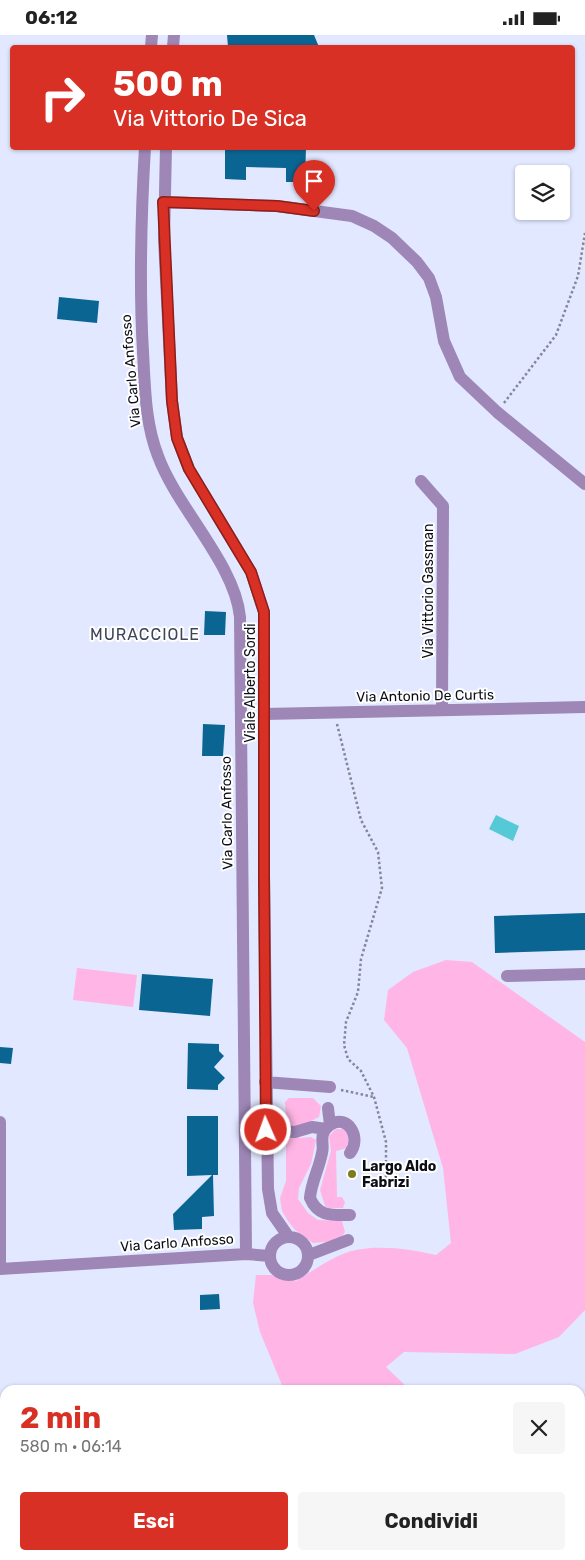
<!DOCTYPE html>
<html lang="it">
<head>
<meta charset="utf-8">
<style>
	body { margin:0; font-family:Rubik,sans-serif; background:#f6f6f6; color:#222; height:100vh; display:flex; flex-direction:column; font-size:19px; white-space:nowrap }
	* { box-sizing:border-box; margin:0 }
	p { font-size:16px; color:#767676 }
	.icon { flex:none; width:28px; height:28px; fill:none; stroke:currentColor; stroke-width:2; stroke-linecap:round; stroke-linejoin:round }
	.map { position:relative; flex:1; overflow:hidden }
	.details { position:absolute; left:0px; top:1350px; width:585px; height:175px; display:flex; flex-direction:column; background:#fff; border-radius:15px 15px 0 0; box-shadow:0 1px 4px #0004 }
	.details>* { flex:none }
	.top-card { position:absolute; left:10px; top:10px; width:565px; height:105px; border-radius:5px; box-shadow:0 1px 4px #0004; background:#d93025; color:#fff; overflow:hidden }
	.tools { position:absolute; left:515px; top:130px; display:grid; gap:10px }
	.tools a { display:grid; place-items:center; width:55px; height:55px; border-radius:5px; background:#fff; box-shadow:0 1px 4px #0004; font-size:25px }
	.pin { position:absolute; display:grid; place-items:center; width:42px; height:42px; color:#fff; margin:-51px -21px; border-radius:50% 50% 50% 0; rotate:-45deg; box-shadow:0 0 5px #0007 }
	.pin .icon { rotate:45deg }
	.me { position:absolute; width:55px; margin:-28px; rotate:358deg; stroke-linejoin:round; filter:drop-shadow(0 0 4px #0008) }
	.turn { display:flex; align-items:center; gap:18px; height:105px; padding:0 20px; font-size:22px }
	.turn .icon { width:65px; height:65px; stroke-width:2.5 }
	.turn b { display:block; font-size:35px; line-height:42px }
	.round { display:grid; place-items:center; flex:none; width:52px; height:52px; border-radius:5px; background:#f6f6f6 }
	.summary { display:flex; align-items:center; justify-content:space-between; height:85px; padding:0 20px }
	h1 { font-size:30px; font-weight:700; line-height:38px; color:#d93025 }
	.cta { display:flex; gap:10px; margin-top:auto; padding:10px 20px }
	.cta a { flex:1; height:58px; border-radius:5px; background:#d93025; color:#fff; font-size:20px; font-weight:700; line-height:58px; text-align:center }
	.cta a+a { background:#f6f6f6; color:#222 }
	.status { display:flex; justify-content:space-between; align-items:center; height:35px; padding:0 25px; background:#fff; direction:ltr }
	.status svg { height:14px; fill:currentColor }
	.map>svg:first-child { display:block }
</style>
</head>
<body>
<div class="status"><b>06:12</b><svg viewBox="0 0 49 12"><path d="M0 12V9h3v3zM5 12V6h3v6zM10 12V3h3v9zM15 12V0h3v12zM26 1h20v11H26zM47 4h2v5h-2z"/></svg></div>
<div class="map">
<svg width="585" height="1525" viewBox="0 0 585 1525">
	<rect width="100%" height="100%" fill="#e2e8ff"/>
	<path fill="#ffb5e5" d="M446,925L472,927L585,1007V1275L559,1302L515,1319L404,1317L386,1332L410,1355H284L260,1297L253,1268L256,1240H272L296,1246C309,1238 322,1229 336,1222C364,1207 406,1213 436,1220L451,1208L443,1133L407,1013L384,985L388,955L413,937Z
		M77,933L137,940L133,972L73,965Z
		M289,1063H313L321,1071L319,1082L301,1091H287L285,1067Z
		M336,1094H343L349,1099L347,1113L336,1116L337,1162H342L345,1167L343,1173H329L325,1171L320,1155L331,1116L329,1101Z
		M294,1099L300,1103L311,1102L316,1105L311,1129L299,1153L298,1164L308,1178L318,1185L342,1186L345,1197L341,1203L335,1206L313,1208L295,1195L288,1186L282,1176L280,1163L286,1146V1101Z
		M585,1474V1525H488L496,1520H580V1476Z
		M11,1520H134L137,1525H8Z
		M193,1520H444L439,1525H189Z"/>
	<path fill="#55c9d6" d="M496,780L519,791L513,806L489,794Z"/>
	<path fill="#0b6593" d="M227,0H314L319,12H228Z
		M225,112H306L305,147H286V133L246,132V145L225,144Z
		M59,262L99,266L97,288L57,284Z
		M205,576L226,577L225,600H204Z
		M203,689L225,690L223,721H202Z
		M585,878V915L495,918L494,881Z
		M142,939L213,944L210,981L139,975Z
		M188,1008L219,1009V1016L224,1021L214,1032L225,1043L218,1050V1055L187,1054Z
		M0,1012L13,1013L11,1029L0,1028Z
		M187,1081H218V1140H213L214,1181L202,1182V1194L174,1195L173,1179L212,1140L187,1141Z
		M219,1259L220,1274L200,1275V1260Z"/>
	<g fill="none" stroke-linecap="round" stroke-linejoin="round">
		<path stroke="#838797" stroke-width="2.5" stroke-dasharray="2.5 2.5" stroke-linecap="butt" d="M504,368L556,300L578,241L585,198
			M337,689L361,785L378,817L382,853L361,924L358,957L346,987L344,1010L348,1024L361,1036L374,1062L386,1107V1151
			M341,1055L374,1062"/>
		<path stroke="#9e86b6" stroke-width="12" d="M151,12L152,0
			M173,12L174,0
			M166,112L164,204L172,366L177,403L189,434L251,537L264,577V841L268,1154L272,1178L288,1201
			M163,167L277,171L352,181L374,191L392,203L417,227L429,243L436,262L444,306L460,342L497,377L585,449
			M421,446L443,471L442,675
			M265,679L585,672
			M507,941L585,939
			M265,1047L330,1052
			M328,1073L330,1090
			M0,1087V1234L246,1219L240,582C235,529 177,473 158,421C145,388 145,352 143,317C139,248 141,181 145,112
			M266,1095L295,1097L312,1092L326,1094
			M350,1180C332,1180 318,1182 310,1163C311,1148 319,1134 322,1118C324,1112 321,1105 323,1099C324,1096 327,1092 330,1090C348,1078 362,1103 350,1118
			M270 1221a19 19 0 1 1 38 0a19 19 0 1 1-38 0Z
			M246,1219L270,1221
			M309,1220L348,1205"/>
	</g>
	<g fill="none" stroke-linecap="round" stroke-linejoin="round">
		<g stroke="#8d1f18" stroke-width="12">
			<path id="route" d="M266,1095L264,841V577L251,537L189,434L177,403L172,366L163,167L277,171L314,176"/>
		</g>
		<use href="#route" stroke="#d93025" stroke-width="9"/>
	</g>
	<circle fill="#827a1f" stroke="#fff" stroke-width="2" cx="352" cy="1139" r="5"/>
	<g text-anchor="middle" dominant-baseline="central" stroke-width="4" stroke-linejoin="round" paint-order="stroke">
		<g font-size="14" fill="#0c0e16" stroke="#fff">
			<text transform="translate(131 336) rotate(-95)">Via Carlo Anfosso</text>
			<text transform="translate(428 556) rotate(-90)">Via Vittorio Gassman</text>
			<text transform="translate(250 648) rotate(-90)">Viale Alberto Sordi</text>
			<text transform="translate(425 661) rotate(-1)">Via Antonio De Curtis</text>
			<text transform="translate(227 778) rotate(-91)">Via Carlo Anfosso</text>
			<text transform="translate(177 1208) rotate(-4)">Via Carlo Anfosso</text>
		</g>
		<g font-size="14" font-weight="bold" fill="#0c0e16" stroke="#fff" text-anchor="start">
			<text x="362" y="1131">Largo Aldo<tspan x="362" dy="16">Fabrizi</tspan></text>
		</g>
		<g font-size="16" letter-spacing="1" fill="#3f4456" stroke="#fff">
			<text x="145" y="599">MURACCIOLE</text>
		</g>
	</g>
</svg>
<div class="tools">
<a><svg class="icon" aria-label="layers" viewBox="0 0 24 24"><path d="M12 4l9 5-9 5-9-5zM3 14l9 5 9-5"/></svg></a>
</div>
<div class="pin" style="left:314px;top:176px;background:#d93025"><svg class="icon" aria-label="arrive" viewBox="0 0 24 24"><path d="M6 21V4h12l-3 4 3 4H6"/></svg></div>
<svg class="me" style="left:266px;top:1095px" viewBox="-20 -20 40 40"><circle r="17" fill="#d93025" stroke="#fff" stroke-width="3"/><path d="M0-11L8 9 0 5-8 9z" fill="#fff"/></svg>
<div class="top-card">
<div class="turn"><svg class="icon" aria-label="right" viewBox="0 0 24 24"><path d="M7 20v-9h11M14 6l5 5-5 5"/></svg><div><b>500 m</b>Via Vittorio De Sica</div></div>
</div>
<section class="details">
<div class="summary"><div><h1>2 min</h1><p>580 m · 06:14</p></div><a class="round"><svg class="icon" aria-label="close" viewBox="0 0 24 24"><path d="M6 6l12 12M18 6L6 18"/></svg></a></div>
<div class="cta"><a>Esci</a><a>Condividi</a></div>
</section>
</div>
</body>
</html>
